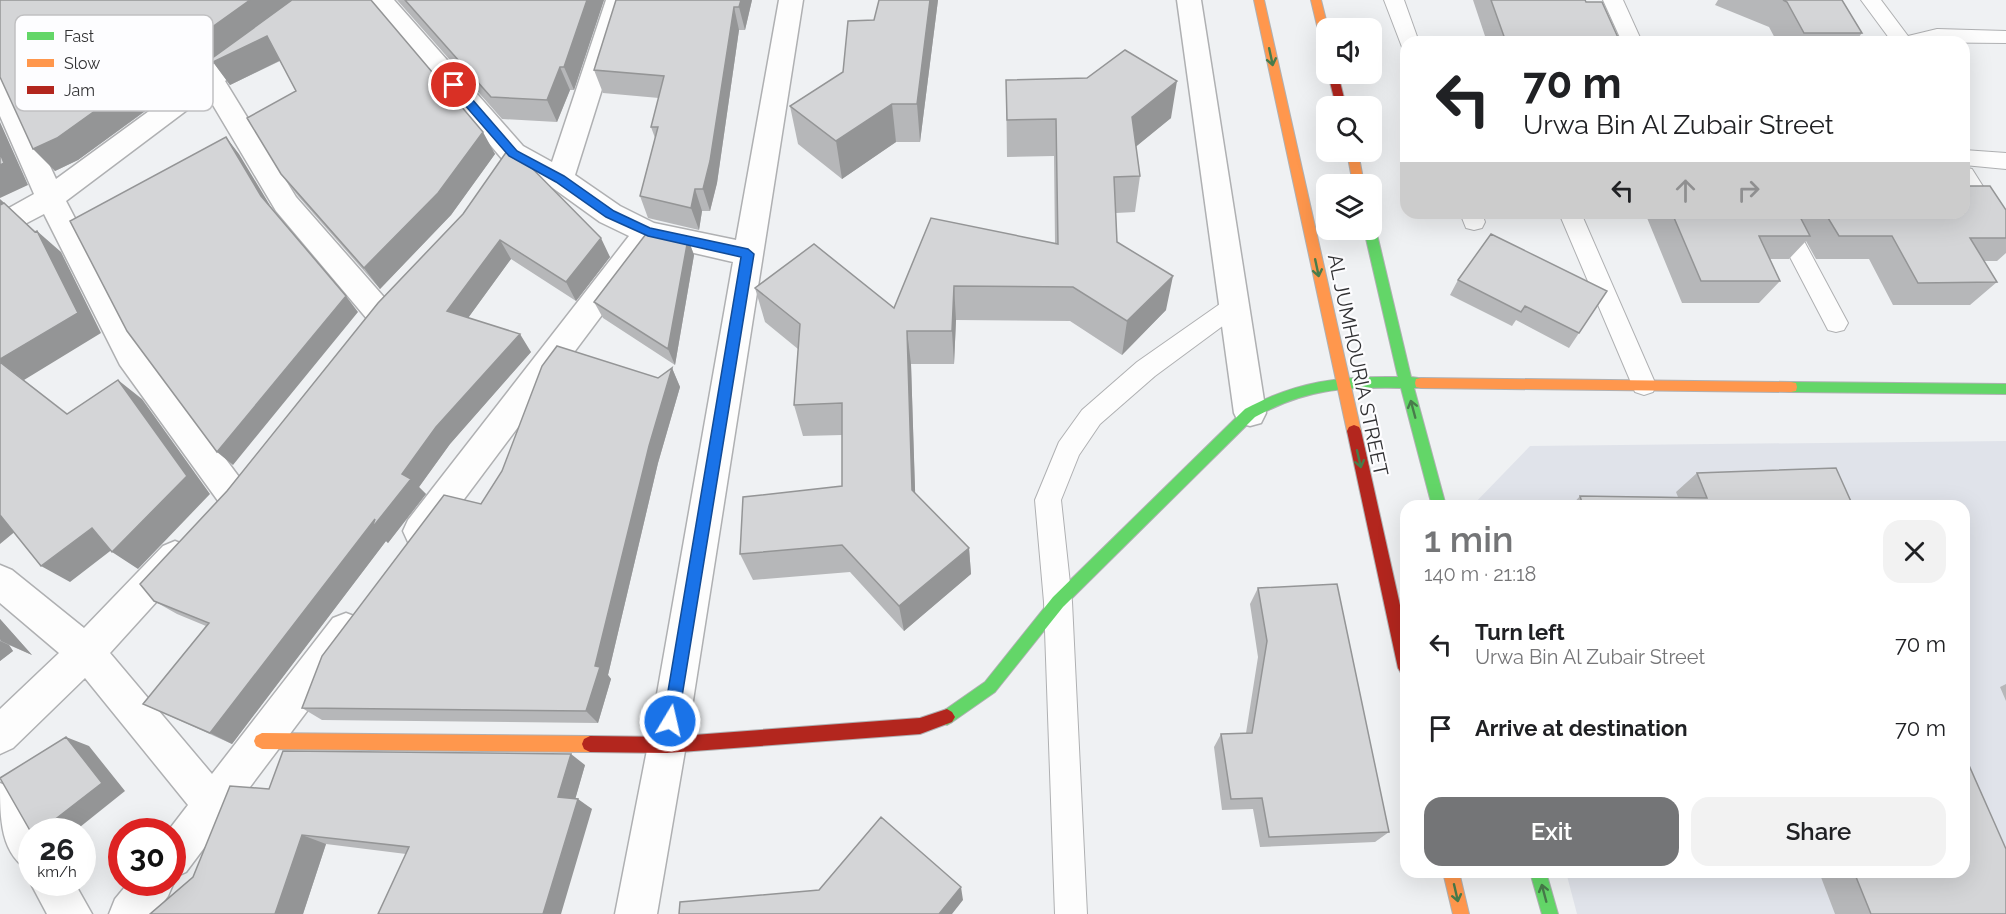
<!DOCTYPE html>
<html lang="en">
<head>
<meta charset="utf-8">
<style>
	body { margin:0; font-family:Raleway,sans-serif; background:#f2f2f2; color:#202124; height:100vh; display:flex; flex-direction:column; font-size:22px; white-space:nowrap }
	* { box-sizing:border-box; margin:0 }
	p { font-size:20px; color:#757577 }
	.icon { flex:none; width:33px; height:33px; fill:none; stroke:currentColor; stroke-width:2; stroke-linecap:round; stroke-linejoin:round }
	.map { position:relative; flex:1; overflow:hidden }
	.drawer { position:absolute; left:1400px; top:500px; width:570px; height:378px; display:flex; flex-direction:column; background:#fff; border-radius:18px; box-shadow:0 6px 24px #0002 }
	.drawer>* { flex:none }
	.hud { position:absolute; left:1400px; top:36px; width:570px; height:183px; border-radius:18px; box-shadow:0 6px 24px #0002; background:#fff; color:#202124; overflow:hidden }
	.buttons { position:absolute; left:1316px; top:18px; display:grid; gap:12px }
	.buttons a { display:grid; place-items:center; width:66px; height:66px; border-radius:12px; background:#fff; box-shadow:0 6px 24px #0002; font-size:30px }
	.speed { position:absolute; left:18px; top:818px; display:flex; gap:12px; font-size:30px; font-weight:700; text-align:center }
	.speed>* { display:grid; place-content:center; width:78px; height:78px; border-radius:50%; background:#fff; box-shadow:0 6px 24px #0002; line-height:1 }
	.speed small { font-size:15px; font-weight:400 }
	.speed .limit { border:9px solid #d22; background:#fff; color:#111 }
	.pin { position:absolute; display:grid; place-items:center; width:51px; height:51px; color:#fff; margin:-26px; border:3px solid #fff; border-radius:50%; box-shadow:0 2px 6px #0007 }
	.me { position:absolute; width:66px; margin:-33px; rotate:9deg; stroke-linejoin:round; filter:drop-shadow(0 0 4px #0008) }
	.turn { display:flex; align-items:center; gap:21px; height:126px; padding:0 24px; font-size:27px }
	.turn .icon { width:78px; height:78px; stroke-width:2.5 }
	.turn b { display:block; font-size:42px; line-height:51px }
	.lanes { display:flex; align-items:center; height:57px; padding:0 24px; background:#0003; justify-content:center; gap:30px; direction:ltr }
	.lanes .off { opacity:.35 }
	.round { display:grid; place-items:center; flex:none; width:63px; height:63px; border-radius:18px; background:#f2f2f2 }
	.overview { display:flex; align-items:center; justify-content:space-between; height:102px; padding:0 24px }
	h1 { font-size:36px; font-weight:600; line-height:45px; color:#747577 }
	.cta { display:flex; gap:12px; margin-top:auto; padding:12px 24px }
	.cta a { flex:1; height:69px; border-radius:18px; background:#747577; color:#fff; font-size:24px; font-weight:600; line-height:69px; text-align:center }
	.cta a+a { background:#f2f2f2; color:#202124 }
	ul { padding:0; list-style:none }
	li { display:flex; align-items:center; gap:18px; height:84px; padding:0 24px }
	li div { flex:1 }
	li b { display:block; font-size:22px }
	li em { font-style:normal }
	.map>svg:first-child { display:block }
</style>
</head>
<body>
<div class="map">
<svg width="2006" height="914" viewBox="0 0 2006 914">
	<rect width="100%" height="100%" fill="#eff1f3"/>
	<path fill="#e0e3ea" d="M2006,441V914H1577L1566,872H1964V506H1472L1530,446Z"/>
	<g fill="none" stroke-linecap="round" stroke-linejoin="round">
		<g stroke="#afb0b2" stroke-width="2">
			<path id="lane" d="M1384,0H1404L1419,42H1406V48L1402,47Z
				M1603,0H1623L1642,42H1622Z
				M1861,0H1881L1908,36L1937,29L2006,31V43L1892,42Z
				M1964,150L2006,153V169L1964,165Z
				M1964,167L1972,169L2006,223V249L1998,247L1964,192Z
				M1460,213H1482L1485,222L1482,228L1474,230L1466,228Z
				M1559,213H1581L1656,385L1653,392L1644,395L1635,392Z
				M1767,213H1789L1848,323L1844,330L1836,332L1828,330Z
				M1235,296L1243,299L1247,305L1243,311L1155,376L1100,424L1079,455L1061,500L1072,602L1087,914H1055L1044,602L1035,500L1059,442L1082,410L1137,362L1227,299Z"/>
		</g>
		<g stroke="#afb0b2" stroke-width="3">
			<path id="street" d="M301,0H329L326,6L225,81L296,197L390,304L394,312L390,320L379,324L368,320L276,211L207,95L66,201L142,347L245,485L250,495L245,505L233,510L221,505L120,365L44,214L0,237V213L34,194L0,116V77L9,80L13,86L56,179Z
				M368,0H394L523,146L552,162L606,0H630L575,175L620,206L654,223L736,240L779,0H803L686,745L657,914H615L648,745L733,262L655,244L432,542L420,546L408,542L403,531L408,520L629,236L600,222L550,186L503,160Z
				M1177,0H1201L1266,413L1261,423L1250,426L1239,423L1234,413Z
				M175,541L187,546L192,557L187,568L110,653L212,774L333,618L346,613L359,618L364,630L359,642L186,872L173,878L174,882L168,896L155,914H109L115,899L129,882H172V831H168L188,805L85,678L13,748L0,754V709L59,653L0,603V565L12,570L84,628L163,546Z
				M0,783L14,789L42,831H32V872C0,856 0,818 0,783Z
				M32,877V882H74L92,914H47L30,882Z"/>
		</g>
		<g stroke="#afb0b2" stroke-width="2">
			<path id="fast" d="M1371,226L1376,230L1411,377L1426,379L1427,383L1426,387L1414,388L1446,506H1432L1401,388C1343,387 1306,389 1255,417L1063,607L995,692L952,722L947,725L942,722L939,717L942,712L985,682L1053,597L1245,409C1297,381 1340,376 1398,377L1364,230H1371Z
				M1791,382L2006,384V394L1791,392L1786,391L1785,387L1786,383Z
				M1530,872H1546L1558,914H1542Z"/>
		</g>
		<g stroke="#afb0b2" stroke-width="2">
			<path id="slow" d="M1254,0H1264L1361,431L1359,435H1349L1347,431Z
				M1311,0H1321L1328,28H1326V45L1321,42Z
				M1347,152H1358L1364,184H1353Z
				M1421,378L1791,382L1796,383L1797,387L1796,391L1791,392L1421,388L1416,387L1415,383L1416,379Z
				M262,733L590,736L596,739L598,744L596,749L590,752L262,749L256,746L254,741L256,736Z
				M1443,872H1459L1469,914H1453Z"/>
		</g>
		<g stroke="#afb0b2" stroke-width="2">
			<path id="jam" d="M1328,74H1338L1346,106H1336Z
				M1354,425L1359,427L1361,431L1406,632V675L1401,673L1398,668L1347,431L1349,427Z
				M947,709L952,712L955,717L952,722L920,734L667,753L590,752L584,749L582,744L584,739L590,736L667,737L920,718Z"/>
		</g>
		<use href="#lane" fill="#fdfdfd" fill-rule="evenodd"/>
		<use href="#street" fill="#fdfdfd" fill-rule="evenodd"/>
		<use href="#fast" fill="#63d668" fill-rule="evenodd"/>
		<use href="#slow" fill="#ff974d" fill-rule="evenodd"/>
		<use href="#jam" fill="#b3261e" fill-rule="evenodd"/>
	</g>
	<path fill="#b6b7b9" d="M371,0L495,154L451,215L380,289L298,196L281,174L296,91L280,61L230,85L213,62L78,160L55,171L0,77Z
		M397,0H604L574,90H570L557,122L502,119Z
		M616,0H752L745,30H739L717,183L710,211H702L699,230L648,218L640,196L655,138L651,127L659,98L603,93L594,70Z
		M879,0H938L920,142H896L842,179L798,144L790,106L843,72L874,20Z
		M1473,0H1585L1620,42H1487Z
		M1718,0H1842L1862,33L1855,42H1777L1769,27L1715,5Z
		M1006,80L1171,118L1136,146L1140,176L1135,212L1116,213L1117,242L1166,310L1122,355L1070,321L956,320L954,364H911L915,493L969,548L971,574L904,631L850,572L753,580L740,554L842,486V435L803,436L794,405L798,349L765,322L755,288L894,308L1055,243L1054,156L1007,157Z
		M524,160L610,257L576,301L511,259L468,318L531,352L450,444L419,487L426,494L388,543L386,541L232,744L143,704L206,626L177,614L154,601L227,491Z
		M2006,210V253L1997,261H1984L1997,282L1970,305H1893L1869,259H1816L1806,241L1789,259H1770L1780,281L1759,303H1682L1645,213H1964Z
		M1491,234L1579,333L1569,348L1516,320L1512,326L1450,295L1458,280Z
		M688,239L694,255L675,365L603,318L594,302Z
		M672,368L680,387L658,463L608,675L611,679L598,723L322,720L302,708L481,504L502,471L658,378Z
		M1697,473L1853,506H1571L1580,496L1678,497L1676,492Z
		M1258,588L1389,832L1375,842L1260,847L1253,809L1222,810L1214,747L1221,734L1246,733L1258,657L1250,604Z
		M0,619L32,655L9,645L13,651L0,661Z
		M2006,684V701L2000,687Z
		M585,765L575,799L592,809L406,854L326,844L303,914H150L193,877L269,789Z
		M1819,872H1964L2006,914H1835Z"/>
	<path fill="#949596" d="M250,0H297L78,160L55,171L33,149Z
		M587,0H604L574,90L564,67Z
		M741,0H752L745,30L739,7Z
		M930,0H938L920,142L917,104Z
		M734,7L739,30L717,183L710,211L703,189Z
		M267,36L283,59L230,85L213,62Z
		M560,67L570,90L557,122L547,100Z
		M1177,81L1171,118L1127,154L1132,117Z
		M892,104L896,142L842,179L836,141Z
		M0,122L28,185L0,198Z
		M483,132L495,154L451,215L380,289L364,268Z
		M226,137L239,154L274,212L261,196Z
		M695,189L702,211L699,230L691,208Z
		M0,199L40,236L37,231L61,252L101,333L24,380L93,433L0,362Z
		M601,238L610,257L576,301L566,282Z
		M688,239L694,255L675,365L668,349Z
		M500,240L511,259L460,329L447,311Z
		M1173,276L1166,310L1122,355L1127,321Z
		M954,286L956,320L954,364L952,331Z
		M346,296L358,312L233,465L217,452Z
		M907,331L911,364L916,519L912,490Z
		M520,334L531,352L450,444L419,487L426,494L388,543L386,541L232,744L210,733L375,519L402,474L436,427Z
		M672,368L680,387L658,463L608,675L611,679L598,723L586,711L595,666L649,446Z
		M118,380L142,399L210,494L138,569L112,552Z
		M0,511L23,525L0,544Z
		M92,528L118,545L70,582L41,566Z
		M969,548L971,574L904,631L899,606Z
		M0,619L32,655L1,641L0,639Z
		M0,641L9,645L13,651L0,661Z
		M66,737L89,746L125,791L75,831H40Z
		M571,754L585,765L573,807L558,797Z
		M578,799L592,809L561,914H543Z
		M302,835L326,844L303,914H275Z
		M961,887L963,900L952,914H939Z"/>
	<path fill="#d4d5d7" stroke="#949596" stroke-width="1.5" d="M0,0H250L57,138L33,149L0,77Z
		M292,0H371L483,132L438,193L364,268L281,174L247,118L296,91L267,36L213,62L211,59Z
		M405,0H587L564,67H560L547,100L491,97Z
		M616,0H741L739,7H734L710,161L703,189H695L691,208L640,196L658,127H651L664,76L594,70Z
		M879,0H930L917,104H892L836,141L790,106L843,72L848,21L874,20Z
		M1491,0H1585L1586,2H1602L1620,42H1506Z
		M1783,0H1842L1862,33H1804L1787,2Z
		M1125,50L1177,81L1132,117L1140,176L1114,177L1117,242L1173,276L1127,321L1073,287L954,286L952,331H907L912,490L969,548L899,606L842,545L740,554L743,497L842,486V403L794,405L800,324L755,288L814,244L894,308L931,218L1058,244L1056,119L1007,120L1006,80L1087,78Z
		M226,137L261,196L346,296L217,452L127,331L70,221Z
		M507,151L524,160L601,238L566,282L500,240L447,311L520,334L436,427L402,474L411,479L372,528L375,519L210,733L143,704L209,623L154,601L140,584L227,491L378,303L463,214Z
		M0,153L4,163L0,165Z
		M1964,186H1990L2006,210V238H1970L1997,282L1918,283L1892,236H1839L1825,213H1964Z
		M4,203L35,232L37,231L78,313L0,359V205Z
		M1672,213H1798L1810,236H1759L1780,281H1701Z
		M649,230L688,239L668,349L594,302Z
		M1491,234L1607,291L1579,333L1525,306L1521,312L1458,280Z
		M557,346L658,378L672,368L649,446L595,666L600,667L586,711L302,708L322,656L444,495L481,504L502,471L542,366Z
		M0,362L67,414L118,380L187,476L112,552L92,528L41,566L0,515Z
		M1836,468L1853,506H1583L1580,496L1707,498L1697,473Z
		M1337,584L1389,832L1269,837L1262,798L1231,799L1221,734L1252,733L1267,641L1258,588Z
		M66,737L102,783L40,831H32V834L0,778Z
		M283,751L571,754L558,797L578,799L543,914H378L409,847L302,835L275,914H150L193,877L230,786L269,789Z
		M1964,754L2006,849V914H1871L1854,872H1964Z
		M881,817L961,887L939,914H679L680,902L819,890Z"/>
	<defs><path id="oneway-shaft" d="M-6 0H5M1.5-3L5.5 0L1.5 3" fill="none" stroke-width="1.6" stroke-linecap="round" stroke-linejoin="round" transform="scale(1.5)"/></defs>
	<g stroke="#487c4b">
		<use href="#oneway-shaft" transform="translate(1271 57) rotate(78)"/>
		<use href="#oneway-shaft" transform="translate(1317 268) rotate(78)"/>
		<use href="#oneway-shaft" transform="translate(1413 409) rotate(-105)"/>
		<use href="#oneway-shaft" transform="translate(1359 459) rotate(77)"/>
		<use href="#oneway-shaft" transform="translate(1456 893) rotate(77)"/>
		<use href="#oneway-shaft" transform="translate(1544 893) rotate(-105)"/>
	</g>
	<path fill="#1a73e8" stroke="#114b97" stroke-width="1.5" d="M454,82L458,83L517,151L564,176L614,211L650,228L748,249L754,254L678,721L676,727L670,729L665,727L663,721L741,257L648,236L606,217L556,182L509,156L450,88V83Z"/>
	<g text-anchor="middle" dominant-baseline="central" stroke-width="4.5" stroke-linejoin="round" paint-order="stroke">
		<g font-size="20" fill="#323234" stroke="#fdfdff">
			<text transform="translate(1358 365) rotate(78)">AL JUMHOURIA STREET</text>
		</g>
	</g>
	<rect x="15" y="15" width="198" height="96" rx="9" fill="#fdfdff" stroke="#c0c0c2" stroke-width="1.5"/>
	<rect x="27" y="32" width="27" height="8" fill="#63d668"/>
	<rect x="27" y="59" width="27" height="8" fill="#ff974d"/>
	<rect x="27" y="86" width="27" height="8" fill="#b3261e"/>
	<g font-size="16" fill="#323234">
		<text x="64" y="42">Fast</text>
		<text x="64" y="69">Slow</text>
		<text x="64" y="96">Jam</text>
	</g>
</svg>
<div class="buttons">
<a><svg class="icon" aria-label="sound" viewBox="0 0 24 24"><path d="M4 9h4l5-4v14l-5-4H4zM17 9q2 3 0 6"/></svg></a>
<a><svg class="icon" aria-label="search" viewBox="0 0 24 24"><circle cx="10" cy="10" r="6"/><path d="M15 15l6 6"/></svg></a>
<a><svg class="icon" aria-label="layers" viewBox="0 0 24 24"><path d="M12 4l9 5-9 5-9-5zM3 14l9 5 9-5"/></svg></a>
</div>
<div class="speed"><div>26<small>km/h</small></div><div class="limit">30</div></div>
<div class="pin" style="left:454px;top:85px;background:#d93025"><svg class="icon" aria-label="arrive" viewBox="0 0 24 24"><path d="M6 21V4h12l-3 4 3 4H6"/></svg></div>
<svg class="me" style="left:670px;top:721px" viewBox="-20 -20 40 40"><circle r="17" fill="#1a73e8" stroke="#fff" stroke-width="3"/><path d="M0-11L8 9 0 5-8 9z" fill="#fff"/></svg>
<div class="hud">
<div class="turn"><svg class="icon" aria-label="left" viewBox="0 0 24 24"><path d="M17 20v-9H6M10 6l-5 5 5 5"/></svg><div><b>70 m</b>Urwa Bin Al Zubair Street</div></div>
<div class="lanes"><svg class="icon" aria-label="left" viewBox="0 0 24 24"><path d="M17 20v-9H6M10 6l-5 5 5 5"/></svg><svg class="icon off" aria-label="ahead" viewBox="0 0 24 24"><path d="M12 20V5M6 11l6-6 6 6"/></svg><svg class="icon off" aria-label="right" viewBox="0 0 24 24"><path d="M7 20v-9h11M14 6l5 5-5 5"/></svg></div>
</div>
<section class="drawer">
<div class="overview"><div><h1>1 min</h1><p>140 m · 21:18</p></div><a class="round"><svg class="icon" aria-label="close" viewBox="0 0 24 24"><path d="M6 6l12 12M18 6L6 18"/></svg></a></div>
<ul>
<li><svg class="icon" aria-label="left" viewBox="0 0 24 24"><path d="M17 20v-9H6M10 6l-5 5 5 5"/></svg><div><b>Turn left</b><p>Urwa Bin Al Zubair Street</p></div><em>70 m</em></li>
<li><svg class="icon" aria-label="arrive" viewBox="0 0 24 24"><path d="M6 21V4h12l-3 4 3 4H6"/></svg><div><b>Arrive at destination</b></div><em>70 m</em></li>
</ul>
<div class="cta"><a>Exit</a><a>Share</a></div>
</section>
</div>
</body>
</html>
